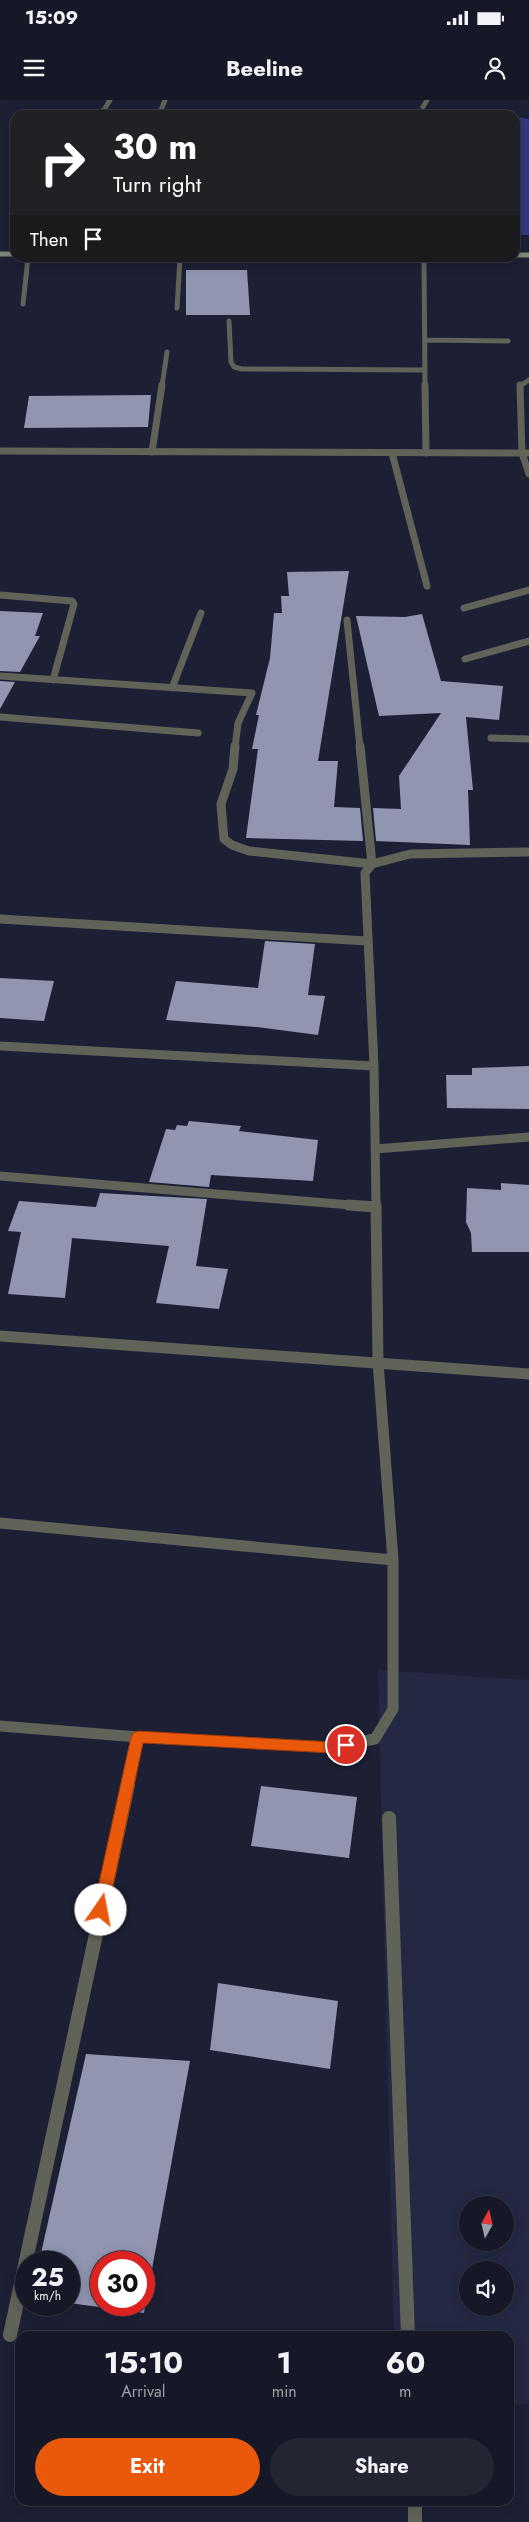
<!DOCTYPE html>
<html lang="en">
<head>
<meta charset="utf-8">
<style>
	body { margin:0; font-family:Jost,sans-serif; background:#232533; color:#f1f3f6; height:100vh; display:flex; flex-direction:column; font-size:19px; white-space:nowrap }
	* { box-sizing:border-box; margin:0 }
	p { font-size:16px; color:#9ea0a7 }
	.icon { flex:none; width:28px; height:28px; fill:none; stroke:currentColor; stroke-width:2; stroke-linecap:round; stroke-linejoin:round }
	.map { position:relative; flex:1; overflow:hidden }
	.details { position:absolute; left:15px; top:2231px; width:499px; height:175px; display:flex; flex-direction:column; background:#161827; border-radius:15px; box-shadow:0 2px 12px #0003,0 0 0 1px #353744 }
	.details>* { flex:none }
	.guide { position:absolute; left:10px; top:10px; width:510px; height:152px; border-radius:15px; box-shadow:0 2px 12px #0003,0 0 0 1px #353744; background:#202124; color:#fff; overflow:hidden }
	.needle { width:32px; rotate:8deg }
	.buttons { position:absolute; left:459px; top:2096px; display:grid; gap:10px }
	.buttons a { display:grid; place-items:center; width:55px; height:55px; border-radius:50%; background:#161827; box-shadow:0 2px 12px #0003,0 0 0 1px #353744; font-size:25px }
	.speed { position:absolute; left:15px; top:2151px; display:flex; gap:10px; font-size:25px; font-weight:700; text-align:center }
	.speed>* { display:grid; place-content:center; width:65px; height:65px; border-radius:50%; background:#161827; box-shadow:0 2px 12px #0003,0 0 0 1px #353744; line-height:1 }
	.speed small { font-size:12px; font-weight:400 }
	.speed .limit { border:8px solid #d22; background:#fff; color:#111 }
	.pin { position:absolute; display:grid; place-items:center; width:42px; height:42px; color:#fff; margin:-21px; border:2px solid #fff; border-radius:50%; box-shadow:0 1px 5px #0007 }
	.me { position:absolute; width:55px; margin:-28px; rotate:12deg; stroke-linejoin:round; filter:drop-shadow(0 0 4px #0008) }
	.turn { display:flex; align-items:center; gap:18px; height:105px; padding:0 20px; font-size:22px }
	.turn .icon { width:65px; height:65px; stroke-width:2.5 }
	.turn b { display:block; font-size:35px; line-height:42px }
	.then { display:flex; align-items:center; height:48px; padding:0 20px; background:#0003; gap:10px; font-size:19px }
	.eta { display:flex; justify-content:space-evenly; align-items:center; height:85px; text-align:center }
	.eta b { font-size:30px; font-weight:700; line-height:35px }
	.cta { display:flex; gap:10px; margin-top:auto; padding:10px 20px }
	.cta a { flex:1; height:58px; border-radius:30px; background:#ea580c; color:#fff; font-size:20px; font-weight:700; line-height:58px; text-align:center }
	.cta a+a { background:#232533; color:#f1f3f6 }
	.status { display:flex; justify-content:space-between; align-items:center; height:35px; padding:0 25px; background:#161827; direction:ltr }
	.status svg { height:14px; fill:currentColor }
	header { display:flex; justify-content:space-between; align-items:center; height:65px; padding:0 20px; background:#161827; font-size:22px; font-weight:700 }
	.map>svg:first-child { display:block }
</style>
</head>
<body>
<div class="status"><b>15:09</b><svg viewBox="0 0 49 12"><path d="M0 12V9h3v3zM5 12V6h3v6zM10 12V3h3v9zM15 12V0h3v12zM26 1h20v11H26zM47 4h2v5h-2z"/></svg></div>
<header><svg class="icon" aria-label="menu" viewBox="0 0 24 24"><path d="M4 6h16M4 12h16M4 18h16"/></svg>Beeline<svg class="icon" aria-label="person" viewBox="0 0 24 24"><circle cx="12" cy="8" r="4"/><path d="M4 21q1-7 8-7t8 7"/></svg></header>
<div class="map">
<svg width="529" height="2422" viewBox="0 0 529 2422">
	<rect width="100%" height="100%" fill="#1d2034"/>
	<path fill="#242843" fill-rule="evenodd" d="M378,1570L529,1580V2304L509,2306V2236H394ZM468,2105H505V2142H468ZM468,2170H505V2208H468Z"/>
	<path fill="#353882" d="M515,17L529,19V135H515Z"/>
	<path fill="#9195b0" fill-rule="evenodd" d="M186,170H247L250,215H186Z
		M151,295L148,327L24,328L29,296Z
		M349,471L318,661H338L334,707L360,708L363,741L246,738L258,649H252L259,615H256L270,558L274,513H282L281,496H289L287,472Z
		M0,511L43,513L35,536H40L20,572L0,571Z
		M422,514L441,581L503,586L499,620L466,617L473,690H468L470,745L376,741L373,708L401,709L399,676L441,613L379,616L356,516L405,517Z
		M0,581L15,582L0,609Z
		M265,841L315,844L308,895L325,896L318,935L257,927L166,920L176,881L258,888Z
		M0,878L54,881L44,921L0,918Z
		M529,966V1009L447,1008L446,975H472V968Z
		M189,1021L241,1026L239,1031L318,1040L313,1081L211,1075L209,1087L149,1082L166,1029L175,1030L177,1025L187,1026Z
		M501,1083L529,1085V1152H472L471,1133L466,1122L467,1088L501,1090Z
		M100,1093L207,1099L196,1166L228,1169L219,1209L156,1203L169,1146L72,1138L65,1198L8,1194L21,1132L8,1131L19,1101L96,1107Z
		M261,1686L357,1697L349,1758L251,1746Z
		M218,1883L338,1901L330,1969L210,1950Z
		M86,1954L190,1961L144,2213L69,2203V2162H39ZM101,2162H144V2205H101Z"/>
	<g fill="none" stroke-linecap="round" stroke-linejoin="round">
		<path stroke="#5f6358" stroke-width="5" d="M423,7L427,0"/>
		<path stroke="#5f6358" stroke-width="5" d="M92,15L104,10L110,0
			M159,15L165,0
			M424,158L425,286
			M23,204L28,158
			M177,208L180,158
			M229,221L231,262L234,267L242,269L425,270
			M425,240L508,241
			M162,286L167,252
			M520,286L529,280"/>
		<path stroke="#5f6358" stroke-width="7" d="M425,285L426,353
			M520,285L522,353L529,374
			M152,352L162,285
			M392,353L427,486
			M0,495L72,501L74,504L53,580
			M464,508L529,490
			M347,520L360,648
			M465,559L529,541
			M0,576L252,593L238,623L235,648
			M172,588L201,513
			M0,617L198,633
			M491,638L529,639"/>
		<path stroke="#5f6358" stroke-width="9" d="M235,646L233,669L221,704L224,739L232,745L249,751L372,764L360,646
			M0,819L367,841
			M0,946L374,966
			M375,1049L529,1037
			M0,1076L363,1106
			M376,1106L374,966L365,773L372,764L410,754L529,752"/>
		<path stroke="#5f6358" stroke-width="11" d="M348,1105L376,1107
			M0,1236L529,1274
			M0,1423L393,1460
			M0,1626L138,1637L331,1647L375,1639L393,1609V1460L378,1262L376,1105
			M127,1687L138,1637"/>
		<path stroke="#5f6358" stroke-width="14" d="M389,1718L408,2236
			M10,2235L128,1685
			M415,2401V2422"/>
		<path stroke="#5f6358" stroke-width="7" d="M0,351L529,353"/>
		<path stroke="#818876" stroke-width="5" d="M0,154H15
			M515,155H529"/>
	</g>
	<path fill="#ea580c" stroke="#983908" d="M138,1631L331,1642L346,1639L350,1641L352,1645L350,1649L331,1653L143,1643L108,1810L106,1815L101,1817L96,1815L93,1810L131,1637L133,1633Z"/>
</svg>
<div class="buttons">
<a><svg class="needle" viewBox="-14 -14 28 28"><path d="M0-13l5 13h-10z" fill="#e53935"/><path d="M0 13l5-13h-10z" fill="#9ea0a7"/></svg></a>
<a><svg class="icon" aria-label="sound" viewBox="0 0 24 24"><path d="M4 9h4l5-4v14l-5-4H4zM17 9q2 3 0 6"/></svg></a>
</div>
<div class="speed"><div>25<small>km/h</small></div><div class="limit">30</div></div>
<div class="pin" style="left:346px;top:1645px;background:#d93025"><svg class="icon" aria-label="arrive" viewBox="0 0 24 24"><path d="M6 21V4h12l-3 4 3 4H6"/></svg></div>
<svg class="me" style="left:101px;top:1810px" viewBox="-20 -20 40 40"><circle r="19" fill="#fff"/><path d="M0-13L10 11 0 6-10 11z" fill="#ea580c"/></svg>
<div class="guide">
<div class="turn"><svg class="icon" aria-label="right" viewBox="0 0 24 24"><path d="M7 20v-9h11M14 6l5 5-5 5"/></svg><div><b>30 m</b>Turn right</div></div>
<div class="then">Then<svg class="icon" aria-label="arrive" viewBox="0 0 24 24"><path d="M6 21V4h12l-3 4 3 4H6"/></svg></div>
</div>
<section class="details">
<div class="eta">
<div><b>15:10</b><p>Arrival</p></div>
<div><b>1</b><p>min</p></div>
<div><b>60</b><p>m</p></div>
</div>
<div class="cta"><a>Exit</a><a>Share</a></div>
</section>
</div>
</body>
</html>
